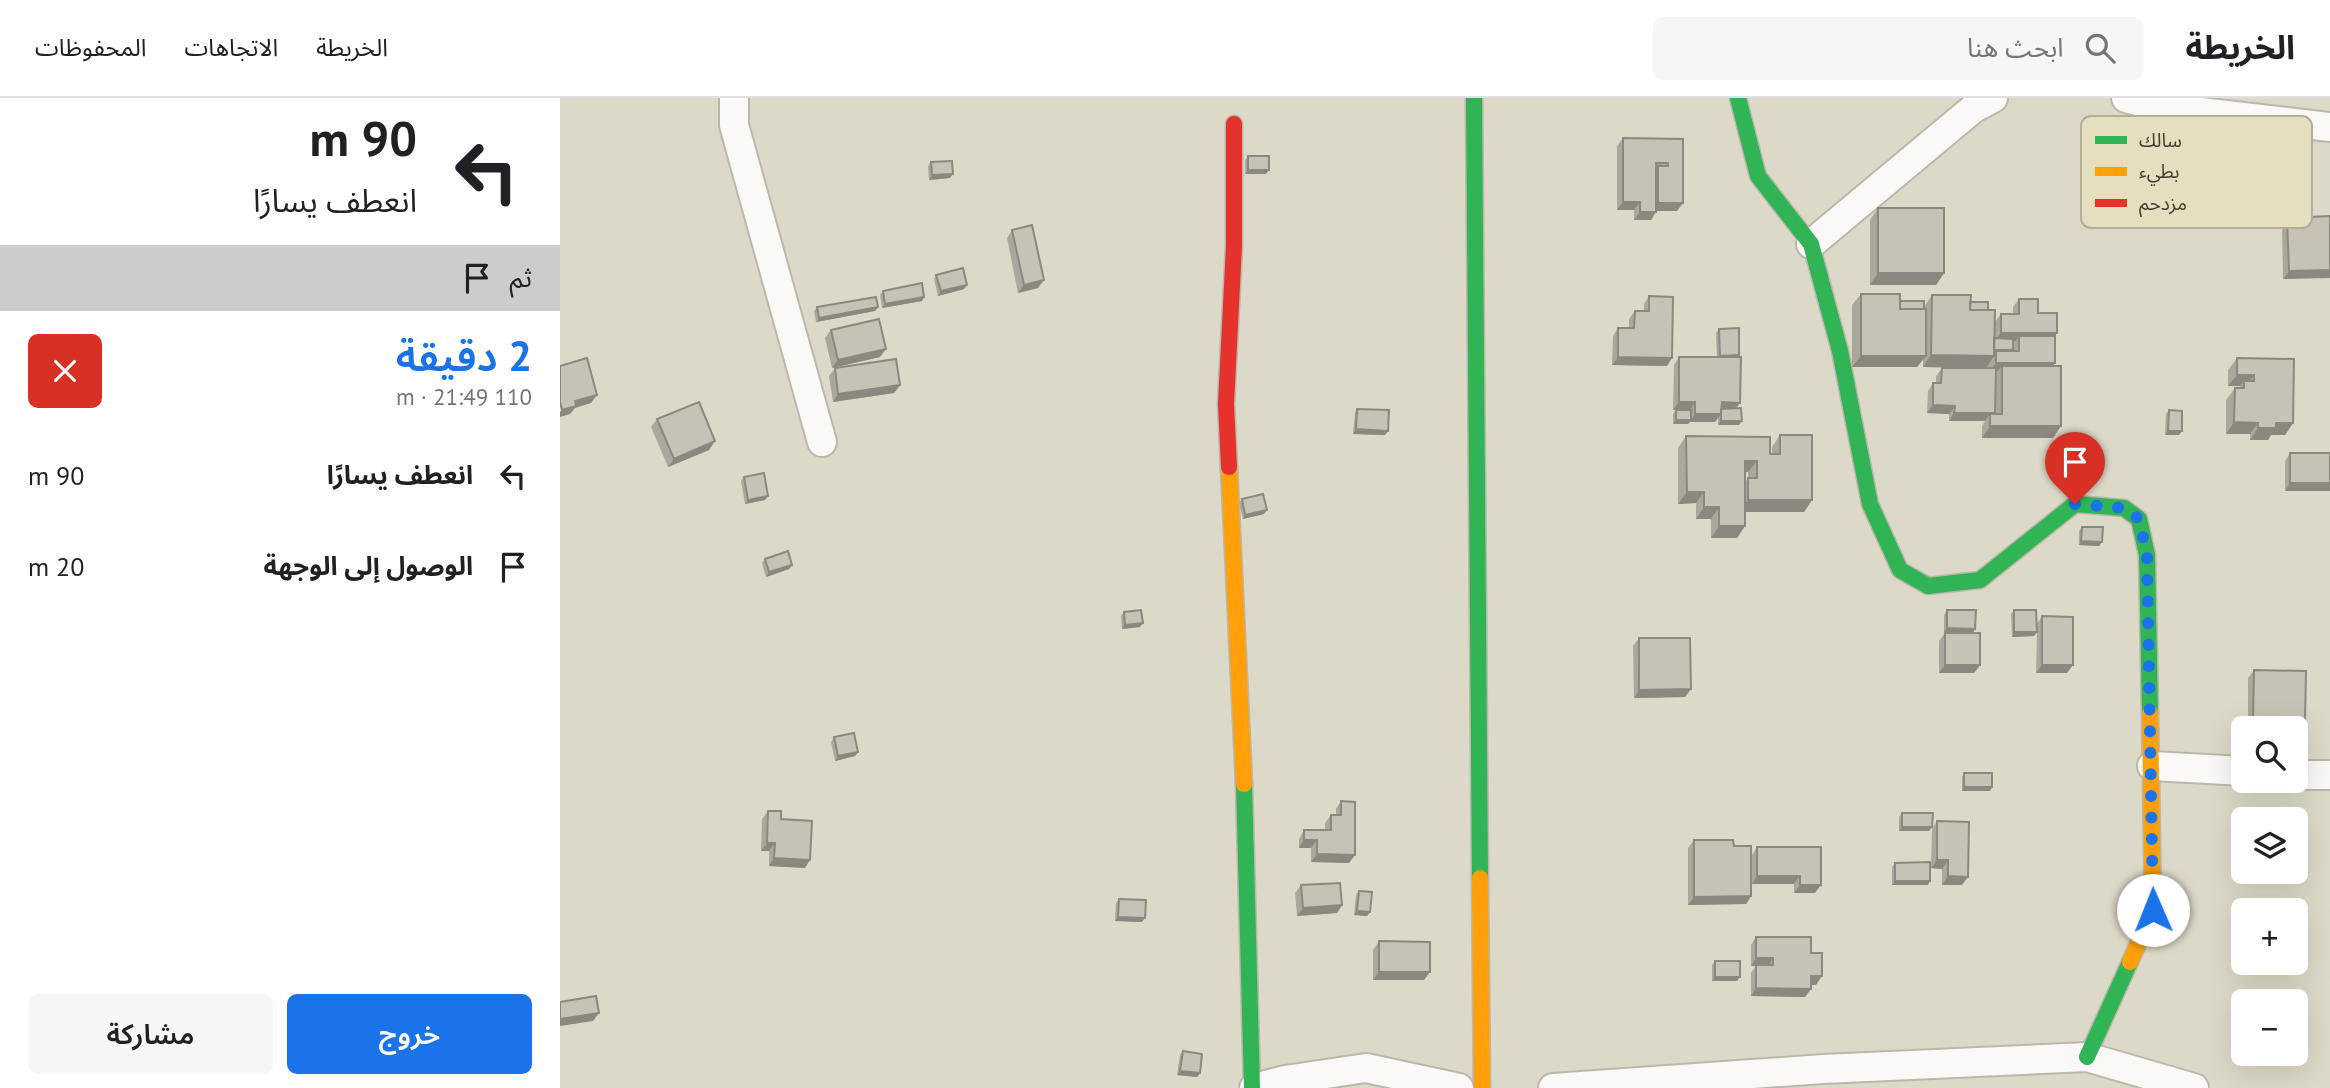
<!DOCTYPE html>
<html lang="ar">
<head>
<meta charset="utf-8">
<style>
	body { margin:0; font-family:"PT Sans","Noto Sans Arabic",sans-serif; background:#f6f6f6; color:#202124; direction:rtl; height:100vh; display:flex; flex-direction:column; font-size:26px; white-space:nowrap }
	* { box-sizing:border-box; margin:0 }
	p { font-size:23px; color:#757577 }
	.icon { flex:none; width:38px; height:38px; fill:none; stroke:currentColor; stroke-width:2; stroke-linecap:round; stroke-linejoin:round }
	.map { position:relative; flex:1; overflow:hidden; direction:ltr }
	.sheet { display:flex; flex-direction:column; background:#fff; width:560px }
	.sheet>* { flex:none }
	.guide { background:#fff; color:#202124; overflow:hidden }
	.fabs { position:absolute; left:1671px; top:618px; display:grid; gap:14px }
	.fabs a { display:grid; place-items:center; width:77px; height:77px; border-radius:10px; background:#fff; box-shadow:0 7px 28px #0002; font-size:35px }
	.pin { position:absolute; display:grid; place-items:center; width:60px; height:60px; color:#fff; margin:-72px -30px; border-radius:50% 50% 50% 0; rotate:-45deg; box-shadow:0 0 7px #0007 }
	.pin .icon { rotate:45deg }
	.me { position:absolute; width:77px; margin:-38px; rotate:359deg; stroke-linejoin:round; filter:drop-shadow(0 0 5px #0008) }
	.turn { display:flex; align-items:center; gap:24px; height:147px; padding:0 28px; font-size:32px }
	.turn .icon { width:91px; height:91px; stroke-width:2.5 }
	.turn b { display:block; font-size:49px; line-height:60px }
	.then { display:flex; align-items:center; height:66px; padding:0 28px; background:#0003; gap:14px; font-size:26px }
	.round { display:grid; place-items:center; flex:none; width:74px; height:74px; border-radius:10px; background:#f6f6f6 }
	.headline { display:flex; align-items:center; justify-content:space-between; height:119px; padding:0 28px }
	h1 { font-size:42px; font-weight:600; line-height:52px; color:#1a73e8 }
	.button { display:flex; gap:14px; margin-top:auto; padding:14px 28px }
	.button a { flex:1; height:80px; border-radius:10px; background:#1a73e8; color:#fff; font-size:28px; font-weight:600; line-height:80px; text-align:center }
	.button a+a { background:#f6f6f6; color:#202124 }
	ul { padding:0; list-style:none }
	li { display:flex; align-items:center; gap:21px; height:91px; padding:0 28px }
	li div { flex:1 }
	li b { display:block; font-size:26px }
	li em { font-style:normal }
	header { display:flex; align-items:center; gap:42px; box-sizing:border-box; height:98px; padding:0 35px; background:#fff; border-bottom:2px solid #e0e0e0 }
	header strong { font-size:33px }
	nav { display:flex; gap:38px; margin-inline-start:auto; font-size:24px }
	.search { width:490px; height:63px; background:#f6f6f6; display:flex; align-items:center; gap:18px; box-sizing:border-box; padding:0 24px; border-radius:10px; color:#757577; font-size:26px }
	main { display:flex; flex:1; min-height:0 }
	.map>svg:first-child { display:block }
</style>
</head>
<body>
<header>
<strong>الخريطة</strong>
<div class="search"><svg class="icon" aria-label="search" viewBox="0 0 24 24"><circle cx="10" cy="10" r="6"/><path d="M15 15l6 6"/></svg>ابحث هنا</div>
<nav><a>الخريطة</a><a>الاتجاهات</a><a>المحفوظات</a></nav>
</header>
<main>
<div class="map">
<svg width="1770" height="990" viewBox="0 0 1770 990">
	<rect width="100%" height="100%" fill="#ddd9c8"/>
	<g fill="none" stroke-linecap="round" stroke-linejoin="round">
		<g stroke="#bbb8ab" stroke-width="32">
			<path id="street" d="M174,0V27L262,344
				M1566,0L1598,9L1770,29
				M1251,146L1414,10L1433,0
				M1592,668L1684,673
				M1736,677H1770
				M694,990L725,982L806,970L899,990
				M993,990L1263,971L1527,959L1634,990"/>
		</g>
		<g stroke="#bbb8ab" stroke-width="19">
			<path id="fast" d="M914,0L920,780
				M1178,0L1198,78L1251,146L1280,253L1310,406L1340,472L1368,488L1420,482L1515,406L1564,410L1579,421L1587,457L1590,615
				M684,686L692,990
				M1527,959L1570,864"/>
		</g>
		<g stroke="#bbb8ab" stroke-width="19">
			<path id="slow" d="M669,369L684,686
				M920,780L922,990
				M1570,864L1593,812L1590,615"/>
		</g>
		<g stroke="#bbb8ab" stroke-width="19">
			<path id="jam" d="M669,369L666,306L674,148V26"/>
		</g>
		<use href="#street" stroke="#faf9f7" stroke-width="28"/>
		<use href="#fast" stroke="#30b455" stroke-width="16"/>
		<use href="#slow" stroke="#ff9f0a" stroke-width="16"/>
		<use href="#jam" stroke="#e5322d" stroke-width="16"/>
	</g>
	<path fill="#aaa89d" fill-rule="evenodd" d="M1063,40L1123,41L1117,113H1096L1091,122H1074V112H1057V48Z
		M688,58L706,76H685V62Z
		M371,64L390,80L369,82L368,68Z
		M1671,64L1711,72L1727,84L1724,88L1709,89L1708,83L1705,88H1701L1723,117L1720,121H1699V115L1695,119H1665V72Z
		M1318,110L1384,175L1376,187H1310V122Z
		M1770,118L1723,181L1722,128L1727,120Z
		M452,132L478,190L458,195L447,140Z
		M376,177L407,187L404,191L378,198L374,181Z
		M323,193L364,199L362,203L322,210L320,197Z
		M1301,196L1364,209L1372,197L1410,204L1428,212L1434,240L1435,224L1441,216H1453V209L1459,201L1478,215L1497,235L1495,238V265L1493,268L1501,328L1493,340H1422V328L1425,323H1389V316L1367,315L1368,293L1373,285H1376V278L1382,270H1411L1363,269V261L1357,269H1292V207Z
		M1089,198L1107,268L1052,267L1053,238L1058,230H1069V221L1075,213H1084V206Z
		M257,209H318L315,213L256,224L254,213Z
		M1159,231L1179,257L1178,259L1176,310L1179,327H1158V320L1155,324H1130L1128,326H1113V316L1116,312H1118H1113L1114,267L1119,259H1157L1156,235Z
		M271,232L320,259L272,270L265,240Z
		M1677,260L1734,261L1733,325L1725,337H1711L1708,342H1690V336H1666V302L1675,290H1679L1680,288H1668V272Z
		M275,270L340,287L334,295L273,304L269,278Z
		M797,311L828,333L825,337L793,336L795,315Z
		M1609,312L1619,337H1605L1606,316Z
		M97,321L149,352L108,369L91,329Z
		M1220,337L1252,402L1244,414H1185V428L1177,440H1151V421H1136V405L1118,406V350L1126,338L1212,356V349ZM1185,374H1188V380L1185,385Z
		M1730,355L1770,393H1725V363Z
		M184,379L205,402L185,406L181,383Z
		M682,401L704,416L683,421L679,405Z
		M1522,429L1542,444L1539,448L1519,447V433Z
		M205,461L232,467L229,471L206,479L202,465Z
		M1387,512L1413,535L1384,534V517Z
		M1454,512L1477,526L1482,518L1507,575H1476L1477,534L1474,538L1452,539L1451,516Z
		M564,514L580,529L562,531L561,518Z
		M1385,535L1420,567L1414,575H1379V543Z
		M1079,540L1131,591L1125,599L1074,600L1073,548Z
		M1694,572L1739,633L1736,630H1688V580Z
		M274,639L298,654L295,658L275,663L271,644Z
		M1404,675L1432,689L1430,693H1402V679Z
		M781,703L789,765L751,764V750H739V741L744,732H765V725L771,717H776V711Z
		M208,713L221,721L245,770L209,768V753H201L202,721Z
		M1342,715L1372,729L1369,733H1339V719Z
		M1377,723L1402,787H1382V771L1371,770L1372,731Z
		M1134,742L1174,748L1191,798L1186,806L1128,807V750Z
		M1197,749H1261L1255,795H1234V786H1192V757Z
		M1335,765L1368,787H1332V769Z
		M741,787L782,807L777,815L737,818L735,795Z
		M799,793L810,814L807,818L794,817L796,797Z
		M559,801L582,824L555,823L556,805Z
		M1196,839L1251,855L1256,887H1251L1245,899L1191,898V875L1196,868H1191V847Z
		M819,843L864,882H813V852Z
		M1155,863L1177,883H1152V867Z
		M623,953L640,975L637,979L617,977L620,957Z"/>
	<path fill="#8b887f" d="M688,72H709L706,76H685Z
		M393,76L390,80L369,82L372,77Z
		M1701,80H1711L1705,88H1695Z
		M1727,84L1724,88L1709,89L1712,85Z
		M1063,104H1080L1074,112H1057Z
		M1098,105H1123L1117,113H1093Z
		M1670,111H1701L1695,119H1665Z
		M1080,114H1096L1091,122H1074Z
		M1701,117H1723L1720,121H1699Z
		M1770,172V180L1723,181L1729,173Z
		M1318,175H1384L1376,187H1310Z
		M484,182L478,190L458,195L464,187Z
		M407,187L404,191L378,198L381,193Z
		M364,199L362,203L322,210L325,206Z
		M318,209L315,213L256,224L259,220Z
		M1441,235H1497L1491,243L1459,238L1456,243H1435Z
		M326,251L320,259L272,270L278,262Z
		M1179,257L1177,261L1157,262L1160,258Z
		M1371,257L1434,258L1426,270L1363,269Z
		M1301,258H1366L1357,269H1292Z
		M1058,259L1112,260L1107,268L1052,267Z
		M1436,265H1495L1490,273L1442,268L1438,273H1430Z
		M1677,277H1694L1686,288L1684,283L1680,288H1668Z
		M340,287L334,295L273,304L278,296Z
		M37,297L31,305L15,310L10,316L0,319V314L2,312L15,303Z
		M1119,304H1135L1130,312H1113Z
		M1162,304L1180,305L1174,313L1161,312Z
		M1373,307L1395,308L1389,316L1367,315Z
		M1394,315H1435L1430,316L1425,323H1389Z
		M1135,316H1161L1155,324H1130Z
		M1116,322H1131L1128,326H1113Z
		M1161,323H1182L1179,327H1158Z
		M1674,324L1698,325L1690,336H1666Z
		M1716,325H1733L1725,337H1711L1708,342H1690L1698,330Z
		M1430,328H1501L1493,340H1422Z
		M796,331L828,333L825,337L793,336Z
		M1608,333H1622L1619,337H1605Z
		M155,343L149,352L108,369L114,361Z
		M1185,363H1197L1188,374H1177Z
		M1730,385H1770V393H1725Z
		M1127,394H1144L1136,405L1118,406Z
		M208,398L205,402L185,406L188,402Z
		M1188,402H1252L1244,414H1180Z
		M1144,409H1159L1151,421H1136Z
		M707,412L704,416L683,421L685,417Z
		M1159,428H1185L1177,440H1151Z
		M1521,443L1542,444L1539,448L1519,447Z
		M232,467L229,471L206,479L209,474Z
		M583,525L580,529L562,531L565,527Z
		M1387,530L1415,531L1413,535L1384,534Z
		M1454,534H1477L1474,538L1452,539Z
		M1385,567H1420L1414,575H1379Z
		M1482,567H1513L1507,575H1476Z
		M1131,591L1125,599L1074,600L1079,592Z
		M1693,624H1745L1739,633L1736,632V630H1689Z
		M298,654L295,658L275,663L278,658Z
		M1404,689H1432L1430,693H1402Z
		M1342,729H1372L1369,733H1339Z
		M744,742H757L751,750H739Z
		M207,745H215L209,753H201Z
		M757,756L795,757L789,765L751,764Z
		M214,760L250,762L245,770L209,768Z
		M1377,762H1388L1382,771L1371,770Z
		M1197,778H1240L1234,786H1192Z
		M1388,778L1408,779L1402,787H1382Z
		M1335,783H1370L1368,787H1332Z
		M1240,787H1261L1255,795H1234Z
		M1191,798L1186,806L1128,807L1134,799Z
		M782,807L777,815L737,818L743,810Z
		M797,813L810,814L807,818L794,817Z
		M558,819L585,820L582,824L555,823Z
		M1196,860H1213L1208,868H1191Z
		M819,874H870L864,882H813Z
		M1251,878H1262L1256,887H1245Z
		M1155,879H1180L1177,883H1152Z
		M1196,890L1251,891L1245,899L1191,898Z
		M39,915L33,923L0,928V921Z
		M620,973L640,975L637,979L617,977Z"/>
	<path fill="#c6c3b6" stroke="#8b887f" stroke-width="2" d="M1063,40L1123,41V105H1098V68H1108V65H1096V114H1080V104H1063Z
		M688,58H709V72H688Z
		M392,63L393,76L372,77L371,64Z
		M1318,110H1384V175H1318Z
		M1770,118V172L1729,173L1727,120Z
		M472,127L484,182L464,187L452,132Z
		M403,170L407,187L381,193L376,177Z
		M362,185L364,199L325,206L323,193Z
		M1301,196H1340V211H1366V258H1301Z
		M1372,197H1411L1410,212H1435L1434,258L1371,257Z
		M1089,198L1113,199L1112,260L1058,259V230H1074L1075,213H1089Z
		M316,199L318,209L259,220L257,209Z
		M1459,201H1478V215H1497V235H1441V216H1459Z
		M1340,203H1364V211H1340Z
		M1410,204H1428V212H1410Z
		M319,221L326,251L278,262L271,232Z
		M1179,230V257L1160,258L1159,231Z
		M1459,238H1495V265H1436V253H1459Z
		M1434,240L1453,241V252H1434Z
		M1119,259H1181L1180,305L1162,304L1161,316H1135V304H1119Z
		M27,260L37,297L15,303L16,308L2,312L1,307L0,308V268Z
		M1677,260L1734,261L1733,325H1716V330H1698V325L1674,324L1675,290H1684V283H1694V277H1677Z
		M336,261L340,287L278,296L275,270Z
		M1442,268H1501V328H1430V316H1442Z
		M1382,270H1436L1435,315H1394L1395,308L1373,307V285H1381Z
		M139,304L155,343L114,361L97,321Z
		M1181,310L1182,323H1161V311Z
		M797,311L829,312L828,333L796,331Z
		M1116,312H1131V322H1116Z
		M1609,312L1622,313V333H1608Z
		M1220,337H1252V402H1188V380H1197V363H1185V428H1159V409H1144V394H1127L1126,338L1210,339V356H1220Z
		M1730,355H1770V385H1730Z
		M204,375L208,398L188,402L184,379Z
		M703,396L707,412L685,417L682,401Z
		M1522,429H1543L1542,444L1521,443Z
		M228,453L232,467L209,474L205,461Z
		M581,512L583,525L565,527L564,514Z
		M1387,512H1416L1415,531L1387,530Z
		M1454,512H1476L1477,534H1454Z
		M1482,518L1513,519V567H1482Z
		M1385,535H1420V567H1385Z
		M1079,540H1130L1131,591L1079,592Z
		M1694,572L1746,573L1745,624H1693Z
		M294,635L298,654L278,658L274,639Z
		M1404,675H1432V689H1404Z
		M781,703L795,704V757L757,756V742H744V732H771V717H781Z
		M208,713H221V721L252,723L250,762L214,760L215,745H207Z
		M1342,715H1373L1372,729H1342Z
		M1377,723L1409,724L1408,779L1388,778V762H1377Z
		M1134,742H1173L1174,748H1191V798L1134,799Z
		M1197,749H1261V787H1240V778H1197Z
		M1370,764V783H1335V765Z
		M780,785L782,807L743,810L741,787Z
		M799,793L812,794L810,814L797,813Z
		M559,801L586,802L585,820L558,819Z
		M1196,839H1251V855H1262V878H1251V891L1196,890V867H1213V860H1196Z
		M819,843L870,844V874H819Z
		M1155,863H1180V879H1155Z
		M36,898L39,915L0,921V904Z
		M623,953L642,956L640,975L620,973Z"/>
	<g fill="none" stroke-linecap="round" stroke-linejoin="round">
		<path stroke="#1a73e8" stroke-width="12" stroke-dasharray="0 21.6" d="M1515,406L1564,410L1579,421L1587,457L1593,812"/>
	</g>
	<rect x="1521" y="18" width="231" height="112" rx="10" fill="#e5dfc0" stroke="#b3ae95" stroke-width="2"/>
	<rect x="1535" y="38" width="32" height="8" fill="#30b455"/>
	<rect x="1535" y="69" width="32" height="9" fill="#ff9f0a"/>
	<rect x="1535" y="101" width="32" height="8" fill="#e5322d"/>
	<g font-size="19" fill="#3f3d30">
		<text x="1579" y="49">سالك</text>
		<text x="1579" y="80">بطيء</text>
		<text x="1579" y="112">مزدحم</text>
	</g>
</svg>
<div class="fabs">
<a><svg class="icon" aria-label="search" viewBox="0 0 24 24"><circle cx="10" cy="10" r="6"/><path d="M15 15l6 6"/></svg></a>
<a><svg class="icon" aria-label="layers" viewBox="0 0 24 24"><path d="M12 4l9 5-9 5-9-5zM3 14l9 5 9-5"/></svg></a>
<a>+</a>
<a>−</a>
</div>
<div class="pin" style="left:1515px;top:406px;background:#d93025"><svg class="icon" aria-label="arrive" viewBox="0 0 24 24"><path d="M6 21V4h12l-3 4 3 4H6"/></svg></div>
<svg class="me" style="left:1593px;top:812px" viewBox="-20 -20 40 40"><circle r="19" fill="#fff"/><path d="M0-13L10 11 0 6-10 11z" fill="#1a73e8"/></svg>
</div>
<section class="sheet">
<div class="guide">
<div class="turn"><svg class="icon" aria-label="left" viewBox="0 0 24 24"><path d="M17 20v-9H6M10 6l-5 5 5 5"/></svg><div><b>90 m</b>انعطف يسارًا</div></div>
<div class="then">ثم<svg class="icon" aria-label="arrive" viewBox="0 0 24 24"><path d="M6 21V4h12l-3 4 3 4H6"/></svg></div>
</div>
<div class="headline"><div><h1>2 دقيقة</h1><p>110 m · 21:49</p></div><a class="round" style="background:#d93025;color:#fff"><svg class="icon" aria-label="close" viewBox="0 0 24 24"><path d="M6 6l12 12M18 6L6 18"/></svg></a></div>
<ul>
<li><svg class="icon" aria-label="left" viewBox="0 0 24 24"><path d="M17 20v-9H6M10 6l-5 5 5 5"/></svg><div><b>انعطف يسارًا</b></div><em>90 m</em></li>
<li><svg class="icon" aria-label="arrive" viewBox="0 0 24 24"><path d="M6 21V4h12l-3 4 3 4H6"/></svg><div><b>الوصول إلى الوجهة</b></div><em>20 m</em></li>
</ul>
<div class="button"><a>خروج</a><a>مشاركة</a></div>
</section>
</main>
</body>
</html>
